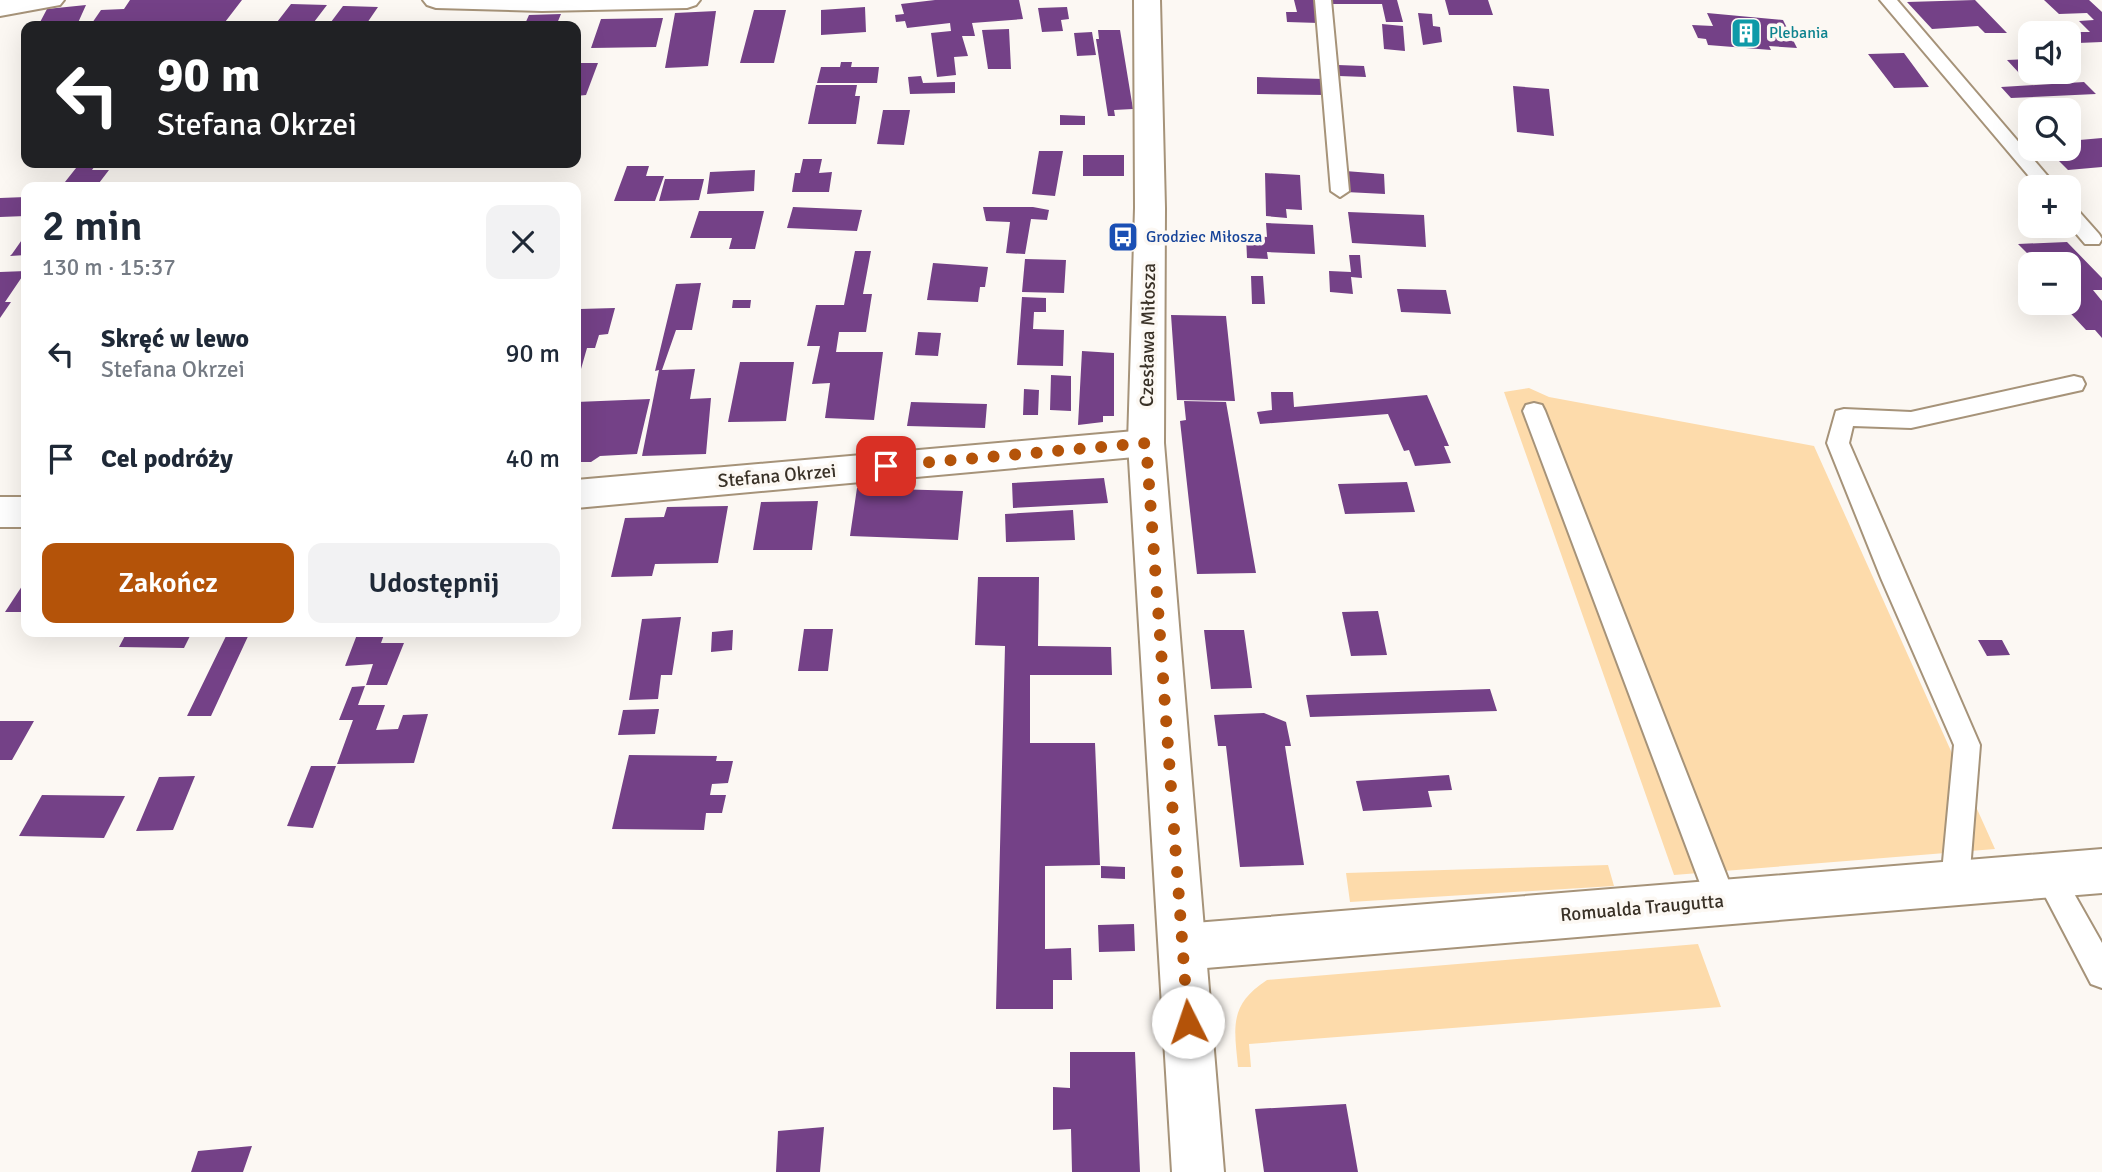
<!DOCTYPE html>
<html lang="pl">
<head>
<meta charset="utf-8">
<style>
	body { margin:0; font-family:Signika,sans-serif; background:#f2f2f3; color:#1f2937; height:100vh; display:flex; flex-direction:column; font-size:26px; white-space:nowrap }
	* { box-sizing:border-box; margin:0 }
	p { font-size:23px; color:#747a83 }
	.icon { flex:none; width:38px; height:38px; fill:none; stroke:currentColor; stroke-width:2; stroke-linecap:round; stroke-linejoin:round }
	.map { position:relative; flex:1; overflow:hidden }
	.panel { position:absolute; left:21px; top:182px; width:560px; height:455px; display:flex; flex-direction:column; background:#fff; border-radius:14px; box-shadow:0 7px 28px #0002 }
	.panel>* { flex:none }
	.banner { position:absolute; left:21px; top:21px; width:560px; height:147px; border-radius:14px; box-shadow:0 7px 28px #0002; background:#202124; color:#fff; overflow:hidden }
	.fabs { position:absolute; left:2018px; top:21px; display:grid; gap:14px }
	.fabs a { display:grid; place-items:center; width:63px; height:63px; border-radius:14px; background:#fff; box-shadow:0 7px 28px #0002; font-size:35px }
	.pin { position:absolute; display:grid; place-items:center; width:60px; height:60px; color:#fff; margin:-30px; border-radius:14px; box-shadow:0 4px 10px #0006 }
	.me { position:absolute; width:77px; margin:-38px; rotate:356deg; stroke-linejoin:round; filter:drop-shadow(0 0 5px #0008) }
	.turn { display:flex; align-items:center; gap:24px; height:147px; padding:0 21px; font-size:32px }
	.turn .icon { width:91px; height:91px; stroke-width:2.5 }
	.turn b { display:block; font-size:49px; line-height:60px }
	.round { display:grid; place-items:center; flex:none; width:74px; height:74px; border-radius:14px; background:#f2f2f3 }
	.summary { display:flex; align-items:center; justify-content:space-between; height:119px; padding:0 21px }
	h1 { font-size:42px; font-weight:600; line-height:52px }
	.primary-button { display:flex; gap:14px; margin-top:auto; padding:14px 21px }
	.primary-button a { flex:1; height:80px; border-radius:14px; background:#b45309; color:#fff; font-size:28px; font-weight:600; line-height:80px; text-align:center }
	.primary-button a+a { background:#f2f2f3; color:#1f2937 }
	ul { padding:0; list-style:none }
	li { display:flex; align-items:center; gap:21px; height:105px; padding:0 21px }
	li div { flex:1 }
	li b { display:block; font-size:26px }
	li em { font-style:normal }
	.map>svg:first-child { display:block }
</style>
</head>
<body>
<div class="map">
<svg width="2102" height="1172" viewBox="0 0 2102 1172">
	<rect width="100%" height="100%" fill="#fcf8f3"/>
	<path fill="#fddbab" d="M1529,388L1549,397L1814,446L1995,849L1674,875L1504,392Z
		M1608,865L1614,886L1350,902L1346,873Z
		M1698,944L1721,1007L1249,1044L1251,1067H1238C1234,1026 1229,1005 1267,980Z"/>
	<path fill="#744187" d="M130,0H242L222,26H90L101,10L124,9Z
		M935,0H1019L1023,19L972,23L975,36H962L968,56L954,57L956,75L937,77L931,33L951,31L950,23L907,28L905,21L896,22L895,15L904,14L901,4Z
		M1294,0H1315L1319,23L1287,22L1286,12H1297Z
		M1329,0H1397L1403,22H1386L1382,4H1330Z
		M1445,0H1488L1493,15H1449Z
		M1975,0L2007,33H1985L1978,26L1932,29L1907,2Z
		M2044,0H2089L2102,12V42L2078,43L2068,32H2090L2079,21L2094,20L2087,13L2059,14Z
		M291,4L327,5L311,26H274Z
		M86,5L77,25L38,26L47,9Z
		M343,6H345L378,7L365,26H328Z
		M865,7L866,32L821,35V10Z
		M1067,7L1069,19L1061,20L1063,31L1042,32L1038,8Z
		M754,10H786L774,63H740Z
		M716,11L708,66L665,68L675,13Z
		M1418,13L1432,14L1433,26L1440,27L1442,42L1423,45Z
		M1707,13L1783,20L1797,48L1769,46L1771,50L1708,45L1706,39L1698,38L1692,25L1713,26Z
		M561,14L556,26H524L529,15Z
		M663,18L656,47L591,48L601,19Z
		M1382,24L1403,26L1405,51L1384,49Z
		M1009,29L1011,69H988L982,30Z
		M1098,30H1120L1133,109L1114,110L1115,116H1108L1096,39H1099Z
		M1092,32L1096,55L1077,56L1074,33Z
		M1904,53L1929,87L1894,88L1868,54Z
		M2030,59V74H2020L2007,60Z
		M841,62H852L851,67H879L877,83H817L821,67H840Z
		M576,63H598L586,95L576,96Z
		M1338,65L1364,66L1366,77L1339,76Z
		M921,76L923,83L955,82V93L910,94L908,77Z
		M1257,77L1324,79L1326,95L1257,94Z
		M2084,82L2096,94L2011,98L2001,87Z
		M816,85H857L855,96H860L856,124H808Z
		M1513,86L1549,89L1554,136L1517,132Z
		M883,110H910L904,145L877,144Z
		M1060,115L1085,116V125H1060Z
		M2102,138V167L2068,170L2047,149H2068V141Z
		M1039,151H1063L1055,196L1032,194Z
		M1083,155H1124V176H1083Z
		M803,159H822L819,173L832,172L829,192H792L795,173H800Z
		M80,163H97L92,170H109L96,187H61Z
		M470,163H538L536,168L469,166Z
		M627,166H649L646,176H664L655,201H614Z
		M755,170L754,191L707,194L710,172Z
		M1345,171L1384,174L1385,194L1346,192Z
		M1265,173L1300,175L1302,210L1286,209L1287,218L1266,216Z
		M665,179H704L699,200L659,201Z
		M26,197V216L0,217V198Z
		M793,207L862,210L857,231L787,228Z
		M983,207H1033L1049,210L1047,220L1031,219L1025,254L1006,253L1010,222L986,221Z
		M699,211H764L755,249H729L732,238H690Z
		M1348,212L1424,215L1426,247L1352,243Z
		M1266,223L1313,225L1315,254L1267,252L1268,259L1247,258L1246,235L1267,237Z
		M26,234V255L10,256L12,254Z
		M2067,242L2102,278V290H2093L2102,301V338L2095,330H2086L2061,303H2068V264H2038L2018,244Z
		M855,251H871L863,294H872L866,332H839L836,352H883L874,420L825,418L830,383L812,384L820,346H807L816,305H844Z
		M1349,255H1360L1362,278L1351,277L1353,294L1330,292L1329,271L1351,272Z
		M1025,259L1066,260L1064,293L1022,292Z
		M933,263L988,267L985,287H980L978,302L927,300Z
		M26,271L5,302H11L0,318V272Z
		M1251,276H1263L1265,304H1252Z
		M701,283L692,330H676L662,370L695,369L690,399L711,398L706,454L642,456L659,370L655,371L676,284Z
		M1397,289L1446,290L1451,314L1401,312Z
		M1022,297L1046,298V312H1034L1033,329L1064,330L1063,366L1017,365Z
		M733,300H751L750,308H732Z
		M615,308L608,334L599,335L595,348H587L579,376H576V324L580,309Z
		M1171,315L1226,316L1235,401L1177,400Z
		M918,332L941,333L938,356L915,355Z
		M1082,351L1114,353V416H1103V422L1078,425Z
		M740,362H794L786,421L728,422Z
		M1051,375L1071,376V411L1050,410Z
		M1024,389L1039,390L1038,415H1023Z
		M1271,392H1293L1294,407L1427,395L1449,446H1444L1451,463L1415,466L1409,450L1404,451L1388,414L1260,424L1257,412L1272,410Z
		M650,399L637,454L600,456L591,462H579L576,458V402Z
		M1184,401L1226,402L1256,573L1197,574L1180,421L1186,420Z
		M911,402L987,404L985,428L907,426Z
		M1104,478L1108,503L1013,508L1012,483Z
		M1407,482L1415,512L1345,514L1338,484Z
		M857,488L963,491L958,540L850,536Z
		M818,501L812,550H753L761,502Z
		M728,506L718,563L655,564L652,576L611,577L625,518L664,517L667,507Z
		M1073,510L1075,540L1006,542L1005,514Z
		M978,577H1039L1038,646L1111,647L1112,675H1030V743H1095L1100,865L1045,866V949L1071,948L1072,980H1053V1009H996L1005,646L975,645Z
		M26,580V612H5Z
		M1378,611L1387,655L1351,656L1342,612Z
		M681,617L672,675H661L658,699L629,700L642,619Z
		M804,629H833L828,671H798Z
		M733,630L732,650L711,652L712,632Z
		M1204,630H1244L1252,688L1211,689Z
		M127,632H192L184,648L119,647Z
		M228,632H250L211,716H187Z
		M358,632H385L381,643H404L387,685H366L373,664L345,666Z
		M1978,640H2002L2010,655L1987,656Z
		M365,686L358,705H385L376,730L398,729L403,715L428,714L414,763L337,764L353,720H339L352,687Z
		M1490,689L1497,711L1310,717L1306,695Z
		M659,709L655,734L618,735L623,710Z
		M1264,713L1286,722L1291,746H1285L1304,865L1240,867L1226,746H1218L1214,715Z
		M0,721H34L12,760H0Z
		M629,755L717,756L716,761H733L728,783L712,784L710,795H726L722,813H706L704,830L612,829Z
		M311,766H336L313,828L287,826Z
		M1449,775L1452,790L1428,791L1432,807L1363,811L1356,781Z
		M195,776L173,830L136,831L159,777Z
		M42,795L125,796L104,838L19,836Z
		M1101,866L1125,867V879L1101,878Z
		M1134,924L1135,951L1099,952L1098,925Z
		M1070,1052H1135L1140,1172H1072L1071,1129L1053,1130V1087L1070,1088Z
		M1346,1104L1358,1172H1264L1255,1109Z
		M824,1127L820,1172H776L778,1131Z
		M252,1146L243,1172H191L198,1151Z"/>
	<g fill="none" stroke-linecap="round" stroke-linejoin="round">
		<g stroke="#a69379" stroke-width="4">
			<path id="service" d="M1315,0H1331L1349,191L1340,197L1331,191Z
				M1880,0H1897L2057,187H2038Z
				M2068,205L2075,207L2099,234L2102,239L2099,244H2085L2068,224Z
				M2074,376L2082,378L2085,384L2082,390L1911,428L1853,426L1849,443L1980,745L1969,883L1965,893L1955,897L1945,893L1941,883L1954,745L1881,578L1827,443L1836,411L1844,409L1911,412Z
				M1534,403L1542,405L1545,411L1737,902L1732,912L1722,916L1712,912L1707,902L1523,411L1526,405Z
				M2049,863L2059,867L2102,943V988L2091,984L2035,877L2039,867Z"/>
		</g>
		<g stroke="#a69379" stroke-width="4">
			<path id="minor" d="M0,0H64L60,5L0,16Z
				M423,0H700L696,5L687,8L542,11L436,8L427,5Z
				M1146,430L1158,434L1164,443L1158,452L1146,456L576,508V480Z
				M0,497H26V527H0Z
				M2102,849V893L1182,970L1165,964L1159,947L1165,930L1182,924Z"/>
		</g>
		<g stroke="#a69379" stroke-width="4">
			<path id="tertiary" d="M1134,0H1160L1165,208L1164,443L1224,1172H1172L1128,443L1135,208Z"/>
		</g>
		<use href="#service" fill="#fff" fill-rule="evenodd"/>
		<use href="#minor" fill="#fff" fill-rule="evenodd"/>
		<use href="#tertiary" fill="#fff" fill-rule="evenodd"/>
	</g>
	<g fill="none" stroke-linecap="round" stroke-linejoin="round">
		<path stroke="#b45309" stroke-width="12" stroke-dasharray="0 21.6" d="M886,466L1146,443L1188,1022"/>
	</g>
	<defs>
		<g id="building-square" transform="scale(1.575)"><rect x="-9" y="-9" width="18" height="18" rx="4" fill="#0f9aa8" stroke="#fcf8f3"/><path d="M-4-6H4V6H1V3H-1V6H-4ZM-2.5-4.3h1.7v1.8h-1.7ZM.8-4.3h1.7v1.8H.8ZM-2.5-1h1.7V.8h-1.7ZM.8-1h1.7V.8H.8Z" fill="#fff"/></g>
		<g id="bus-square" transform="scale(1.575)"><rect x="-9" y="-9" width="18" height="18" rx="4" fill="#1a4fb4" stroke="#fcf8f3"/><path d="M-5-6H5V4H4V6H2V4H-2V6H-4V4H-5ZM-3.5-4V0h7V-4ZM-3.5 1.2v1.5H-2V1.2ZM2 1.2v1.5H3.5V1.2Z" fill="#fff"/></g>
	</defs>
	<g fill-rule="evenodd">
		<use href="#building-square" x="1746" y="33"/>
		<use href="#bus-square" x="1123" y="237"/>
	</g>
	<g text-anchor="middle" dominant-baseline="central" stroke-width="7" stroke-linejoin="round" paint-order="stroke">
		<g font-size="16" fill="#0d838f" stroke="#fcf8f3" text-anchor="start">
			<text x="1769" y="33">Plebania</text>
		</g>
		<g font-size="16" fill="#164399" stroke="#fcf8f3" text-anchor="start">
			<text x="1146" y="237">Grodziec Miłosza</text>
		</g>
		<g font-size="19" fill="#393127" stroke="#fcf8f3">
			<text transform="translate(1148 335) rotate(-89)">Czesława Miłosza</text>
			<text transform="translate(777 476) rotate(-5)">Stefana Okrzei</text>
			<text transform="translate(1642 908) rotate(-5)">Romualda Traugutta</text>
		</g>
	</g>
</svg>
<div class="fabs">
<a><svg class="icon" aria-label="sound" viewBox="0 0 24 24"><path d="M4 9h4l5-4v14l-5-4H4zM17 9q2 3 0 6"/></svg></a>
<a><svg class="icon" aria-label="search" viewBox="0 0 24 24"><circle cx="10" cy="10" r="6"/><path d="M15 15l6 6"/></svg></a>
<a>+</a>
<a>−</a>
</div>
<div class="pin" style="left:886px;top:466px;background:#d93025"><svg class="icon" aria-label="arrive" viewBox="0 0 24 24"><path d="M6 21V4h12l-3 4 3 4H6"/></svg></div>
<svg class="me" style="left:1188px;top:1022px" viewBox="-20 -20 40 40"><circle r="19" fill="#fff"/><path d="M0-13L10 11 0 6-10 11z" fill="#b45309"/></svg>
<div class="banner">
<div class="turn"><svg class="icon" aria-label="left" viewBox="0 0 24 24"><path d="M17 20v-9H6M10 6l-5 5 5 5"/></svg><div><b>90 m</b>Stefana Okrzei</div></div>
</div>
<section class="panel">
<div class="summary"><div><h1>2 min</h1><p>130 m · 15:37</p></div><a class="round"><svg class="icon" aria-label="close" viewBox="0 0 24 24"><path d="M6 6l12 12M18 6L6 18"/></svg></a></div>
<ul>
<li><svg class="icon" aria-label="left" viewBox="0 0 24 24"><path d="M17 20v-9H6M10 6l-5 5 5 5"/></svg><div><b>Skręć w lewo</b><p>Stefana Okrzei</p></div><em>90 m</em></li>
<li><svg class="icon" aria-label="arrive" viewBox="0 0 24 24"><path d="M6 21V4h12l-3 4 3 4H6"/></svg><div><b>Cel podróży</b></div><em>40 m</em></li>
</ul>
<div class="primary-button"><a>Zakończ</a><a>Udostępnij</a></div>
</section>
</div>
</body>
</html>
